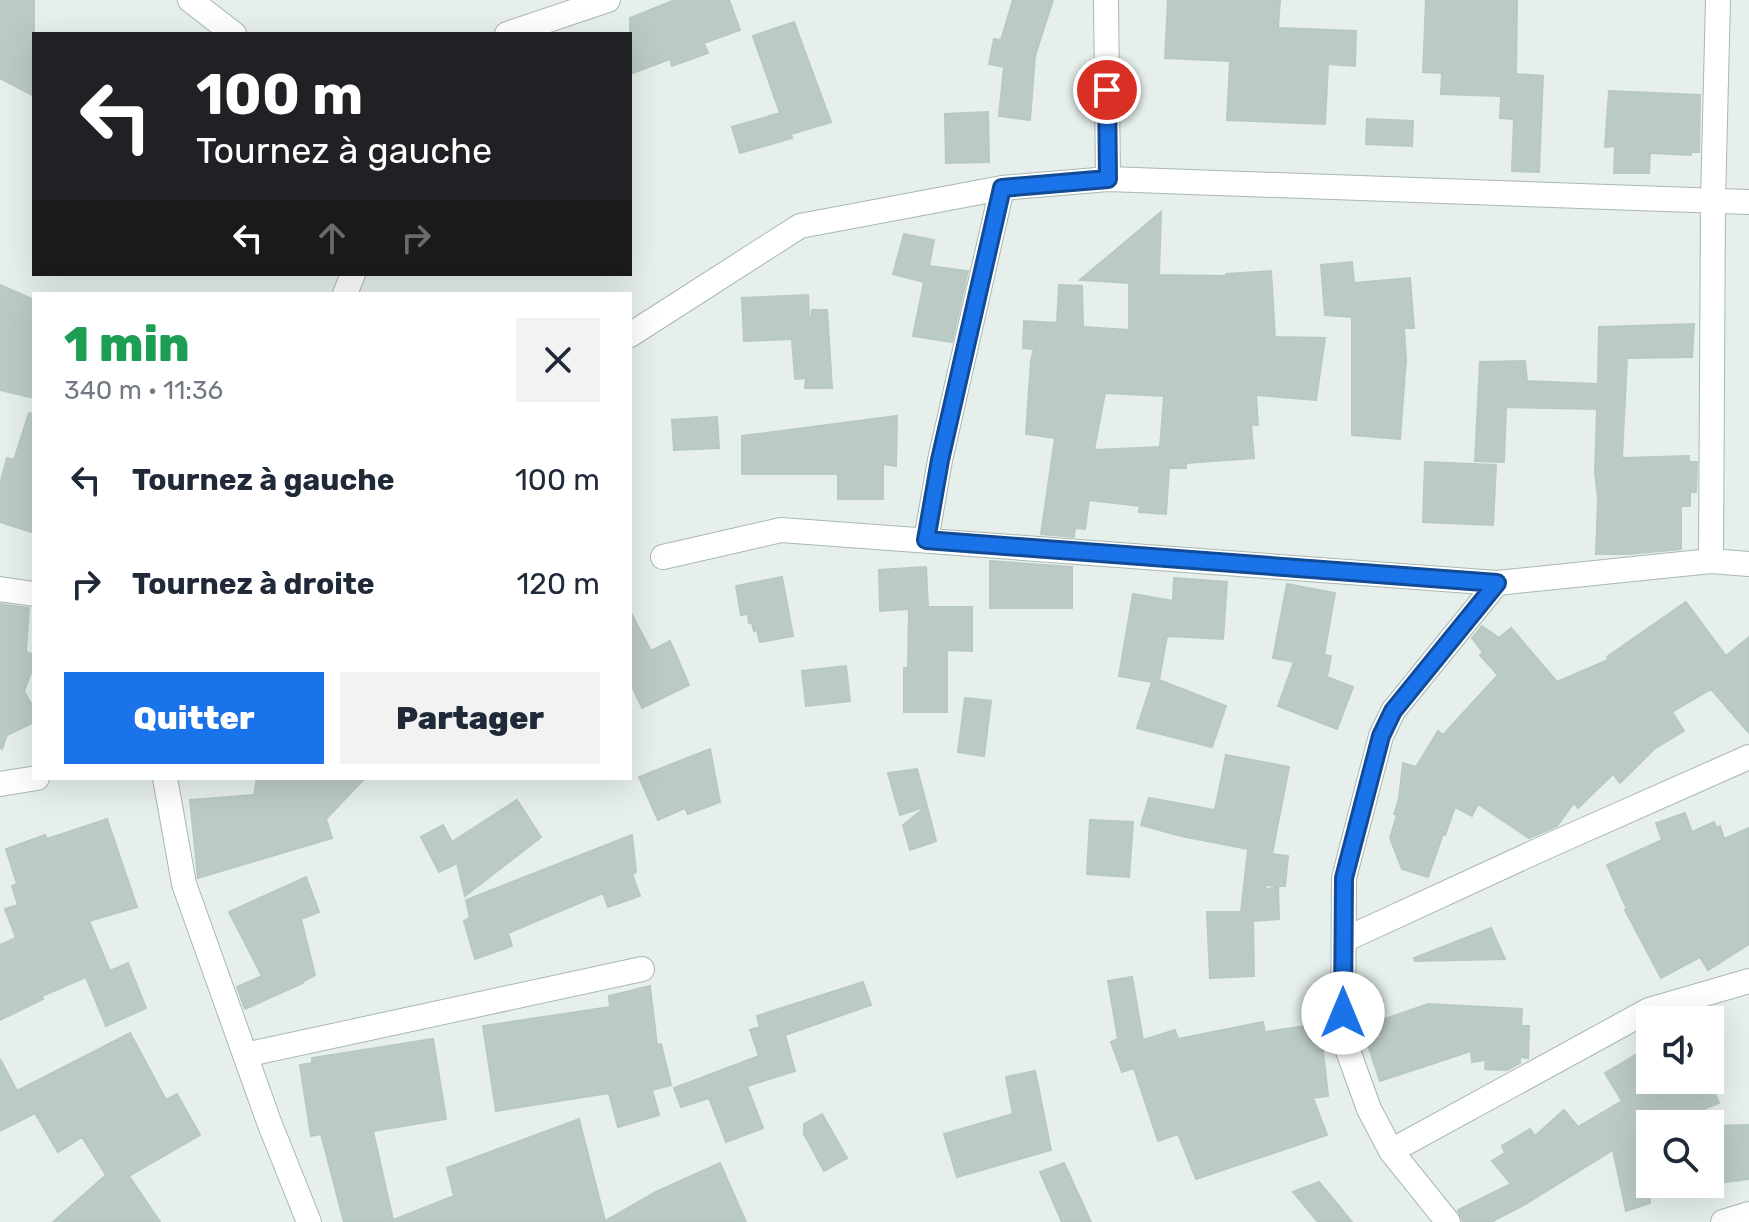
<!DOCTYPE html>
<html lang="fr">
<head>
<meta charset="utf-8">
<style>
	body { margin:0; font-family:Rubik,sans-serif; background:#f2f2f3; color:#1f2937; height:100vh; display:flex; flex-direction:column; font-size:30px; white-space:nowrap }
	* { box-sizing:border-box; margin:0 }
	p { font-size:26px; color:#747a83 }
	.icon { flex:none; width:44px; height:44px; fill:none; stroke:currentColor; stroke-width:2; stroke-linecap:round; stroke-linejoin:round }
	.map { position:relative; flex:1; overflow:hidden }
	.drawer { position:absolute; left:32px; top:292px; width:600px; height:488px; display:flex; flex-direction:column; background:#fff; border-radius:0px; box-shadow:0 8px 32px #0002 }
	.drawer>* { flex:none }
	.top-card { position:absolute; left:32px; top:32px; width:600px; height:244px; border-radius:0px; box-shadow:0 8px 32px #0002; background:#202124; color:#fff; overflow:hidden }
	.buttons { position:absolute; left:1636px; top:1006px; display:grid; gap:16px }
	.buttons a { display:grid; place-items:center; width:88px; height:88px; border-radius:0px; background:#fff; box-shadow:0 8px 32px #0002; font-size:40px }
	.pin { position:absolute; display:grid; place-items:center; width:68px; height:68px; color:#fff; margin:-34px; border:4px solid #fff; border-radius:50%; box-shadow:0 2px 8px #0007 }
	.me { position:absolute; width:88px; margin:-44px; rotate:0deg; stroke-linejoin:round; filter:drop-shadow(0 0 6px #0008) }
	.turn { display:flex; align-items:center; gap:28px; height:168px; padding:0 32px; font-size:36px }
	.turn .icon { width:104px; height:104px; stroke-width:2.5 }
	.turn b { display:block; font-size:56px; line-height:68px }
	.lanes { display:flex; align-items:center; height:76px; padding:0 32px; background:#0003; justify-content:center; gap:40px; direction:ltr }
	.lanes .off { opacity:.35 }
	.round { display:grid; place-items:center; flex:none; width:84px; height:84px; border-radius:0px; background:#f2f2f3 }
	.overview { display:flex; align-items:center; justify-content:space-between; height:136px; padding:0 32px }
	h1 { font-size:48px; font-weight:800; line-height:60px; color:#1e9e55 }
	.button { display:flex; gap:16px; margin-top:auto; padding:16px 32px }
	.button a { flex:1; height:92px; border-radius:0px; background:#1a73e8; color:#fff; font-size:32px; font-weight:800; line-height:92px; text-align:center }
	.button a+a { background:#f2f2f3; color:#1f2937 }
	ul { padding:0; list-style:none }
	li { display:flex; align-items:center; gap:24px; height:104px; padding:0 32px }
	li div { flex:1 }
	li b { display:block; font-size:30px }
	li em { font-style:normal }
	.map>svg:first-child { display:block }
</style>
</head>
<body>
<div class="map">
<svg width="1749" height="1222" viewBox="0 0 1749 1222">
	<rect width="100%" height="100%" fill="#e6efeb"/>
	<path fill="#bbcac4" stroke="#b8c9c2" stroke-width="2" fill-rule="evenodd" d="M0,0H34V96L0,78Z
		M675,0H729L740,30L704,43L708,53L672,66L670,59L630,74V18Z
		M1013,0H1053L1035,56L1030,120L999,116L1004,67L989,64L994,39L1001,40Z
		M1168,0H1280L1278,28L1356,31L1355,66L1328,64L1325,124L1227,120L1230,61L1165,58Z
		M1426,0H1517L1516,74L1543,76L1539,172L1512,171L1514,119L1500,118L1501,96L1441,94L1442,73L1423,72Z
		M794,22L831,122L791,134L792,138L740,153L732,127L780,113L753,36Z
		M1609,91L1700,95L1699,152H1691V155L1650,153L1649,173H1614L1615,146L1605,147Z
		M988,112L989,162L946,163L945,114Z
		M1367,119L1413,121L1412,146L1366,144Z
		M1161,212L1159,275L1226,276V274L1271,271L1275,337L1325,338L1316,400L1256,395L1258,425H1251L1254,458L1186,463V468H1169L1166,514L1139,512L1140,506L1089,500L1085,529L1075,528L1074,537L1041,534L1055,438L1026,434L1031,361L1034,349L1023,348L1024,321L1057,323L1059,285L1082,286L1083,327L1129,330V283L1080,280ZM1105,393L1164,396L1160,447L1094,450Z
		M904,234L934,240L929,266L968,271L952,342L913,336L924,282L893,274Z
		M1352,262L1354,283L1410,278L1414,328H1404L1406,360L1400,439L1352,435V317L1325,315L1321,265Z
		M0,285L34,300V398L0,390Z
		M808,295L809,320L811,319L812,310H827L832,388H805L806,378L795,379L792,339L744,341L742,298Z
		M1694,324L1692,357L1627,358L1622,458L1689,456V462H1697L1696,492H1690V506H1681V549L1629,554H1596L1598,498L1595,473L1597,409L1506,407L1504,462L1475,461L1480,362L1525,361L1527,381L1598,384L1599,327Z
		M29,413L34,414V533L0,522V484L7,458L14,460Z
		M897,416L896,466L883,464V499H838V474H742V436Z
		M717,417L719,448L674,450L672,420Z
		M1425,462L1496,465L1493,525L1423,522Z
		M990,561L1072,567V608H990Z
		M926,567L928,607H972V651L947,650V712H904V668H908L909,609L880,611L879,570Z
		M782,577L793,636L760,642L757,630L754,631L752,623H749L748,614L741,615L736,586Z
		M1174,578L1227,582L1223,639L1167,636L1159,680L1226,706L1212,747L1137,728L1152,682L1119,676L1133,594L1173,601Z
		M1287,584L1335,593L1324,655L1331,656L1327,677L1353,687L1337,729L1278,706L1294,662L1273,658Z
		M1686,602L1726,656L1749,637V733L1711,689L1672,712L1684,731L1654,749L1620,783L1613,774L1578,808L1574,803L1557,826L1529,838L1478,804L1472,816L1455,807L1445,835L1443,834L1428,877L1402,869L1390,838L1397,815L1394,814L1399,799L1403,763L1416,767L1438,731L1443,735L1498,675L1480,655L1483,652L1472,638L1482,626L1499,638L1511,628L1557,682L1608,660L1607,657Z
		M0,604L29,608L26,652L34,655V665L24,691L34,709V722L7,735L2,749L0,748Z
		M630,611L651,651L670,641L689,685L642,708L630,682Z
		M846,666L850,701L806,706L802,671Z
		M965,698L991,701L984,756L958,752Z
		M710,749L720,802L688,814L685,808L658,820L639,777Z
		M1226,755L1289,767L1272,854L1288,856L1285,886L1266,885L1265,890L1278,886L1279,919L1253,921L1254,976L1210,978L1207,912H1241L1248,849L1181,836L1141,825L1149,798L1215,810Z
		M917,769L927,806L900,815L888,773Z
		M257,778H365L326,819L332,838L198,878L190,800L254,795Z
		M517,800L541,837L465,896L457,863L439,872L421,837L443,825L452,842Z
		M927,806L936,841L910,850L903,825Z
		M1685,813L1692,832L1714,822L1717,828L1720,826L1724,839L1749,828V944L1708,970L1700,957L1661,978L1625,910L1627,909L1607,865L1662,840L1656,823Z
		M107,819L137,907L89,921L110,971L128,963L146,1008L106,1026L86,977L42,996L43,999L0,1020V945L16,938L5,909L18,905L12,886L17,884L6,849L45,835L47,839Z
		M1090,820L1133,822L1129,877L1087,874Z
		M632,835L636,872L632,874L640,896L608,907L603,893L508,933L512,946L475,959L464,921L470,918L466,900Z
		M306,877L319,912L301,919L315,975L302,982L303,983L245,1009L237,987L262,976L229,912Z
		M1491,928L1505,959L1415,961L1414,958Z
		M1132,977L1143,1040L1175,1030L1178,1039L1263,1022L1265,1032L1320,1024L1328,1096L1313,1098L1327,1135L1196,1179L1178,1134L1158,1141L1134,1068L1122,1072L1111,1042L1118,1039L1108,981Z
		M863,982L871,1005L785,1035L795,1071L747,1086L763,1128L726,1142L709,1098L681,1107L674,1088L759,1056L750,1030L760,1027L757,1016Z
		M650,986L657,1045L661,1044L671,1085L652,1090L659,1115L618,1127L609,1093L496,1111L483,1026L610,1007L609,996Z
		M1428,1004L1522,1009L1521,1026H1529L1528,1058L1520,1057V1063L1507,1070L1485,1069L1486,1060L1472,1062L1471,1051L1380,1081L1362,1027Z
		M130,1033L166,1100L177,1094L200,1135L129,1176L160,1222H53L106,1175L82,1137L58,1152L35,1113L0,1131V1059L17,1091Z
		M433,1039L446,1119L373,1131L393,1220L454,1196L447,1168L579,1119L605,1221L656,1192L720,1163L746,1222H344L321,1134L311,1136L300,1065L312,1063V1058Z
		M1642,1051L1650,1064V1080H1709L1719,1103L1667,1124H1650V1203L1626,1211L1613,1150L1524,1205L1491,1222H1463L1458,1210L1511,1184L1492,1161L1505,1153L1502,1146L1530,1129L1535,1136L1564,1110L1578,1127L1622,1101L1605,1073Z
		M1035,1071L1051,1150L957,1177L944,1134L1013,1114L1006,1077Z
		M822,1114L847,1158L824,1171L804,1134V1124Z
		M1749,1125V1179L1710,1184V1126Z
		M1064,1163L1091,1222H1062L1040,1172Z
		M1319,1182L1352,1222H1318L1293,1192Z"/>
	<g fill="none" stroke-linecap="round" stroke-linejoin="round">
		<g stroke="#a8b8b2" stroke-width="26">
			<path id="street" d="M190,0L234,34
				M1106,0L1108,179
				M507,34L608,0
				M345,294L353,274
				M630,335L800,226L1002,188L1108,179L1749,202
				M926,540L940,460L1002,188
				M663,557L781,530L1497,583L1711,561L1749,564
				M1711,561L1713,200L1718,0
				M0,589L34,594
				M165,778L184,884L269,1122L309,1222
				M0,784L37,778
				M1344,940L1548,846L1749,757
				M245,1055L642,969
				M1391,1151L1649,1010L1749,981
				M1448,1222L1391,1151L1369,1109L1343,1037L1344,878L1381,736L1393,711L1497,583
				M1723,1222L1749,1214"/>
		</g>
		<use href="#street" stroke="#fff" stroke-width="24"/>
	</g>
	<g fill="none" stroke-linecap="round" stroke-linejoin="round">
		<g stroke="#114b97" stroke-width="20">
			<path id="route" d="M1107,90L1108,179L1002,188L940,460L926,540L1497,583L1393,711L1381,736L1344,878L1343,1013"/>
		</g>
		<use href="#route" stroke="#1a73e8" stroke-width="14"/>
	</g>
</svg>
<div class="buttons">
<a><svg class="icon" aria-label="sound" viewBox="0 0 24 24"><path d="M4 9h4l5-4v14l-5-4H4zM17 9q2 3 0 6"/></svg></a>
<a><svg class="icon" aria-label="search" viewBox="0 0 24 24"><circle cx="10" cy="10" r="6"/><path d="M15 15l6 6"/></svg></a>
</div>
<div class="pin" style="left:1107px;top:90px;background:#d93025"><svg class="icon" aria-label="arrive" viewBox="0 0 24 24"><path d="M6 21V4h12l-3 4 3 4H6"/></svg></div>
<svg class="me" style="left:1343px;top:1013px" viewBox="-20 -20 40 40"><circle r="19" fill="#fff"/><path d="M0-13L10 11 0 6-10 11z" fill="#1a73e8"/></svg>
<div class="top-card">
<div class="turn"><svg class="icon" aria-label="left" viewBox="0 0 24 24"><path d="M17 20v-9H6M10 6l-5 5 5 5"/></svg><div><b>100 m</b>Tournez à gauche</div></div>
<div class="lanes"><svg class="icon" aria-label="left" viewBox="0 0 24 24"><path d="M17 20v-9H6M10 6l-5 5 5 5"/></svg><svg class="icon off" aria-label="ahead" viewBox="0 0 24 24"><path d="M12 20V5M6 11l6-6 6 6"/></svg><svg class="icon off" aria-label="right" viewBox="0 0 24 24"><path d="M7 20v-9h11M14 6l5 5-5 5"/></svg></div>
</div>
<section class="drawer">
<div class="overview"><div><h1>1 min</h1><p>340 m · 11:36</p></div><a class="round"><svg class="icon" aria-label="close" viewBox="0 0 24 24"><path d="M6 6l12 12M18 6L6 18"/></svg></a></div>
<ul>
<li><svg class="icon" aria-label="left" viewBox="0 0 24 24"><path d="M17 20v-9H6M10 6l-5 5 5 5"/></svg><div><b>Tournez à gauche</b></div><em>100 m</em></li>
<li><svg class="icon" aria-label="right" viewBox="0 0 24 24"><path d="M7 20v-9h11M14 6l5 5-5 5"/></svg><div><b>Tournez à droite</b></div><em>120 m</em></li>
</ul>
<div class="button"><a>Quitter</a><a>Partager</a></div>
</section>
</div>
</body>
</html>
